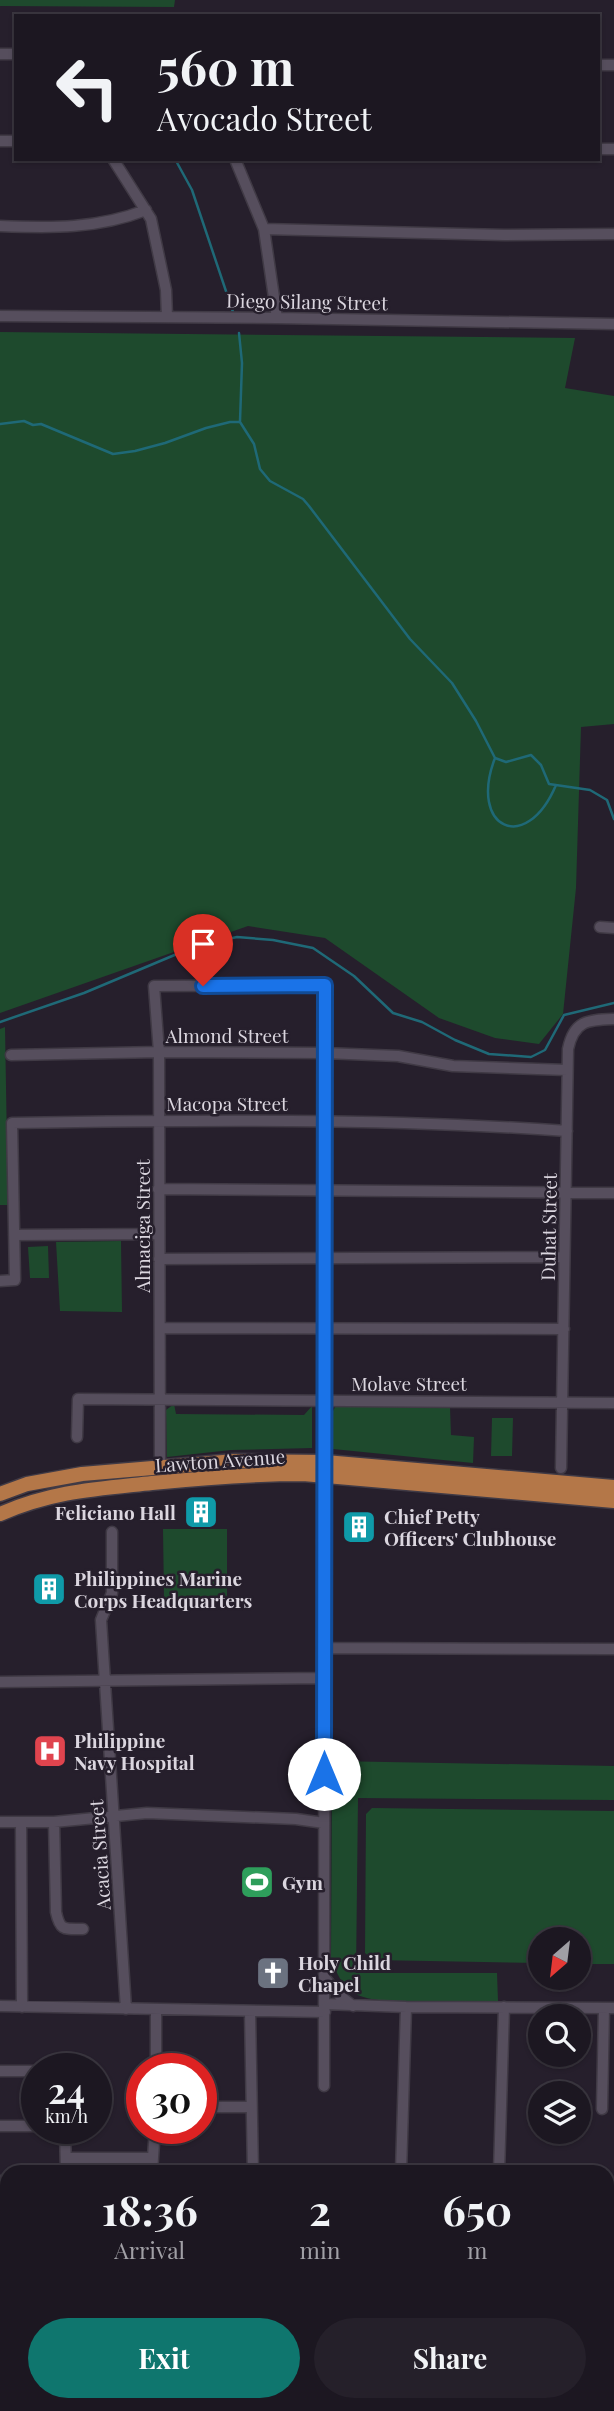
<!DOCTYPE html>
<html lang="en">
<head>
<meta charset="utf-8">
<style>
	body { margin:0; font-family:"Playfair Display",serif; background:#25202a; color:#f1f3f6; height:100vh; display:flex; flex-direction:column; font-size:26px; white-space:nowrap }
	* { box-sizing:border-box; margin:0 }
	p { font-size:23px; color:#a09fa5 }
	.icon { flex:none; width:38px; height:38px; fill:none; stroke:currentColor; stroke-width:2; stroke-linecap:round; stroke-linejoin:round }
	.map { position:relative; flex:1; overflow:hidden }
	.sheet { position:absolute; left:0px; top:2165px; width:614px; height:247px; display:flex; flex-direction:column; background:#1c1721; border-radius:21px 21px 0 0; box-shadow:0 2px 5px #0004,0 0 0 2px #3a363f }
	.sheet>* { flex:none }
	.top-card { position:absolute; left:14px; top:14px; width:586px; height:147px; border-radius:0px; box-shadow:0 2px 5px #0004,0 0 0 2px #3a363f; background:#1c1721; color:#f1f3f6; overflow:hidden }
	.needle { width:46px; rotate:208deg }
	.buttons { position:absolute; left:528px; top:1927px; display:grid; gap:14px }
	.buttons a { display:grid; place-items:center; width:63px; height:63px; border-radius:50%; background:#1c1721; box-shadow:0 2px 5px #0004,0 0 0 2px #3a363f; font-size:35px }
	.speed { position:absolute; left:21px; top:2053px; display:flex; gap:14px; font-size:35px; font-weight:700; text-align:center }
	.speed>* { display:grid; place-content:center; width:91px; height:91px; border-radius:50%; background:#1c1721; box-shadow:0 2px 5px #0004,0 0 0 2px #3a363f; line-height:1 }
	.speed small { font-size:18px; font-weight:400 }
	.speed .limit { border:10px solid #d22; background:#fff; color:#111 }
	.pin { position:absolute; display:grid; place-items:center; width:60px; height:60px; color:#fff; margin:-72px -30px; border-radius:50% 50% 50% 0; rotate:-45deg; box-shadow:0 0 7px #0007 }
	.pin .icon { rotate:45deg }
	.me { position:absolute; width:77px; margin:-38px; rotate:0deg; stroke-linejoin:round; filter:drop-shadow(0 0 5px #0008) }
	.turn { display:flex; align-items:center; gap:24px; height:147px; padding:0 28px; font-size:32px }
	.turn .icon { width:91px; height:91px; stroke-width:2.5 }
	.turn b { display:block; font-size:49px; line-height:60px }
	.eta { display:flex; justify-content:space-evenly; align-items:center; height:119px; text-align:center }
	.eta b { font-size:42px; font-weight:700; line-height:49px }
	.button { display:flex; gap:14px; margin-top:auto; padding:14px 28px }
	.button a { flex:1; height:80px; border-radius:42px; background:#0f766e; color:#fff; font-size:28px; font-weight:700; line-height:80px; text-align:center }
	.button a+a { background:#25202a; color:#f1f3f6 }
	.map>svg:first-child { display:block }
</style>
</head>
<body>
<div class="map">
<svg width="614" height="2411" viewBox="0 0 614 2411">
	<rect width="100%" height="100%" fill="#261f2c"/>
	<path fill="#1e4a2d" d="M0,0H175L174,7L0,6Z
		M0,332L575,338L565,388L614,396V724L581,727L576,888L563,1014L539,1044L495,1038L439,1018L325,938L248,926L0,1013Z
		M5,1027L8,1205H0V1029Z
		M121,1241L122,1312L60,1311L56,1242Z
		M48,1246L49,1278H30L28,1247Z
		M174,1404L176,1414L304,1415L312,1406V1448L231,1450L167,1457L166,1410Z
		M336,1405L450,1407L451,1435L474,1437L473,1463L333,1449V1411Z
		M492,1418H513L512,1456H491Z
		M163,1529H227V1598H164Z
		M332,1761L614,1766V1800L358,1798L356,1973H497L498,2001C468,2001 378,2007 356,1994C342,1986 336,1973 331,1958Z
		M372,1808L614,1811V1964H579V1939H541V1963L374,1960L365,1953L366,1814Z"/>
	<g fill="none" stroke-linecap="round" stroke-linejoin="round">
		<path stroke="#1f6977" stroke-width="2.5" d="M175,159L192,190L233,312
			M239,333L242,363L240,421
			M0,424L24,421L33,425L41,424L113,454L135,451L165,443L206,428L230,422H240L254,444L260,469L270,481L303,499L309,506L410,639L452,683L476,721L495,758L506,762L531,755L541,765L549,784L590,790L607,800L614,819
			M495,758C468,828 526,856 556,785
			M0,1022L84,993L196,946L237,937L273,940L313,948L354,976L393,1013L422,1022L455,1040L489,1054L531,1057L545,1050L564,1015L614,1003"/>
		<path stroke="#1f6977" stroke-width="18" d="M331,2404L345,2411
			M178,2411L209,2404"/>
		<g stroke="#403a45" stroke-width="13">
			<path id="minor" d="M0,54H16
				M598,65H614
				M0,141H16
				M598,149H614
				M113,159L151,219L166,290L167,317
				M235,159L264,229L277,318
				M0,226C52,228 97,229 146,210
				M264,229L504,235L614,234
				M0,316L277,318L614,324
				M600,927L614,928
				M11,1055L159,1052L325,1053L398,1056L453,1066L567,1070
				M158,1189L614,1193
				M14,1235L159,1234
				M159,1259L564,1257
				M0,1281L15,1280L12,1123C197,1120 382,1118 567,1131
				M160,1328L564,1329
				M77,1437L78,1399L614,1403
				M160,1467L159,1052L154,986L325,985L324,2086
				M561,1468L568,1049C574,1020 588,1020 614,1019
				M112,1532V1593L101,1620L126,2009
				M324,1648L614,1649
				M0,1682L324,1678
				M0,1822H54L147,1813L296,1819L324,1823
				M21,1822L22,2007
				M54,1822L56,1912C60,1931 64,1929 83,1929
				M324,1977L339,1995L353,2006
				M324,2004L406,2007L614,2008
				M0,2006L325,2012
				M250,2012L253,2172
				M156,2068V2010
				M0,2071H37
				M201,2107H251
				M602,2109L604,2008
				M0,2126H37
				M65,2128L66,2172
				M66,2158H152
				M152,2172L155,2128
				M401,2172L406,2007
				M499,2172L504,2007
				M0,2181L7,2182"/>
		</g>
		<g stroke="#403a45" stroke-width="17">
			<path id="major" d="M0,1494L27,1484L82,1474L235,1461L325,1462L614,1487
				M0,1514C53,1491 96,1489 152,1483C203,1478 252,1474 303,1474L614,1501"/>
		</g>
		<use href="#minor" stroke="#564e5d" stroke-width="10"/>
		<use href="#major" stroke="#b47748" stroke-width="14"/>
	</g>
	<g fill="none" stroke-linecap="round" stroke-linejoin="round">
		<g stroke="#114b97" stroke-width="18">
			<path id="route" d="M203,986L325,985L324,1774"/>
		</g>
		<use href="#route" stroke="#1a73e8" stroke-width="12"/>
	</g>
	<defs>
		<g id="building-square" transform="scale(1.75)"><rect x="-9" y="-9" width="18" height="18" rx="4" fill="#0f9aa8" stroke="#261f2c"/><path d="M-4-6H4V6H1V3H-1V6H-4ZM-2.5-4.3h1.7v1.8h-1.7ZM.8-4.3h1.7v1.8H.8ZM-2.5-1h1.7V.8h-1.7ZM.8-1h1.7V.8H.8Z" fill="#fff"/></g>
		<g id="hospital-square" transform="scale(1.75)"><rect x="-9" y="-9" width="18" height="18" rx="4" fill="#e0444e" stroke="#261f2c"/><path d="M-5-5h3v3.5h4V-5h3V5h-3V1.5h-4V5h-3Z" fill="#fff"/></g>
		<g id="stadium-square" transform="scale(1.75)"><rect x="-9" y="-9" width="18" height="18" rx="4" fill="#2e9e5b" stroke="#261f2c"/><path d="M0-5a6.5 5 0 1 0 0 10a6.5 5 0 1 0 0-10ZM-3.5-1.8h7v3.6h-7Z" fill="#fff"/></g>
		<g id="church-square" transform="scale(1.75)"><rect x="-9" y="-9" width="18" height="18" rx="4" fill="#6b7280" stroke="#261f2c"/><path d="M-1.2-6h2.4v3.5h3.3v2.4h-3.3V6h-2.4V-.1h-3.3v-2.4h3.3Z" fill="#fff"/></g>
	</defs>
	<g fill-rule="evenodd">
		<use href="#building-square" x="201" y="1512"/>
		<use href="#building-square" x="359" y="1527"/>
		<use href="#building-square" x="49" y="1589"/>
		<use href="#hospital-square" x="50" y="1751"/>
		<use href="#stadium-square" x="257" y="1882"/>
		<use href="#church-square" x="273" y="1973"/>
	</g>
	<g text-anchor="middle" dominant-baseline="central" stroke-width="5" stroke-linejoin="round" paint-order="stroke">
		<g font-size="19" fill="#dbd6df" stroke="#261f2c">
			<text transform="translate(307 301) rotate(1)">Diego Silang Street</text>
			<text x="227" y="1035">Almond Street</text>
			<text x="227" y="1103">Macopa Street</text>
			<text transform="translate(142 1226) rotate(-90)">Almaciga Street</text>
			<text transform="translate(548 1227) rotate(-89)">Duhat Street</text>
			<text x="409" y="1383">Molave Street</text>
			<text transform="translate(220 1460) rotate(-4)">Lawton Avenue</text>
			<text transform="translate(99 1855) rotate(-94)">Acacia Street</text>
		</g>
		<g font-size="19" font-weight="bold" fill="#dbd6df" stroke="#261f2c" text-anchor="start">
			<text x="176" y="1512" text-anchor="end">Feliciano Hall</text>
			<text x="384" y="1516">Chief Petty<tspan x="384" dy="22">Officers' Clubhouse</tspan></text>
			<text x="74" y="1578">Philippines Marine<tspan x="74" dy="22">Corps Headquarters</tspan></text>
			<text x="74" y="1740">Philippine<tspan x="74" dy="22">Navy Hospital</tspan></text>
			<text x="282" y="1882">Gym</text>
			<text x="298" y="1962">Holy Child<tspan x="298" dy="22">Chapel</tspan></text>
		</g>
	</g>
</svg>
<div class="buttons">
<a><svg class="needle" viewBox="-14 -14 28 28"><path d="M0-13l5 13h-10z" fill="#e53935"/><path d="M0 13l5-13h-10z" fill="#a09fa5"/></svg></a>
<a><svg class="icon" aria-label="search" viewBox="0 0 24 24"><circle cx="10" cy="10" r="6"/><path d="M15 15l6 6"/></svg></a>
<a><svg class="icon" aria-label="layers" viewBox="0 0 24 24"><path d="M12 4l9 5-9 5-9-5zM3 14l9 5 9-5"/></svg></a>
</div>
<div class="speed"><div>24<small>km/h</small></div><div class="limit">30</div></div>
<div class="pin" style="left:203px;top:986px;background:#d93025"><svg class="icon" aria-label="arrive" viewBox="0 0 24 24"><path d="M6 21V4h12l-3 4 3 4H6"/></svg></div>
<svg class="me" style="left:324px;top:1774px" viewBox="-20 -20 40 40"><circle r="19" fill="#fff"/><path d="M0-13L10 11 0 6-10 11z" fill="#1a73e8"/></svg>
<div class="top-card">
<div class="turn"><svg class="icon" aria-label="left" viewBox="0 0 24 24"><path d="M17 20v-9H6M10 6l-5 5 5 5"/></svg><div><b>560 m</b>Avocado Street</div></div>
</div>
<section class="sheet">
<div class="eta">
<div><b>18:36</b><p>Arrival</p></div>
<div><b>2</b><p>min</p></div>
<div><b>650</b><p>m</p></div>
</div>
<div class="button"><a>Exit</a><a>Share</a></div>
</section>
</div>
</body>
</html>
